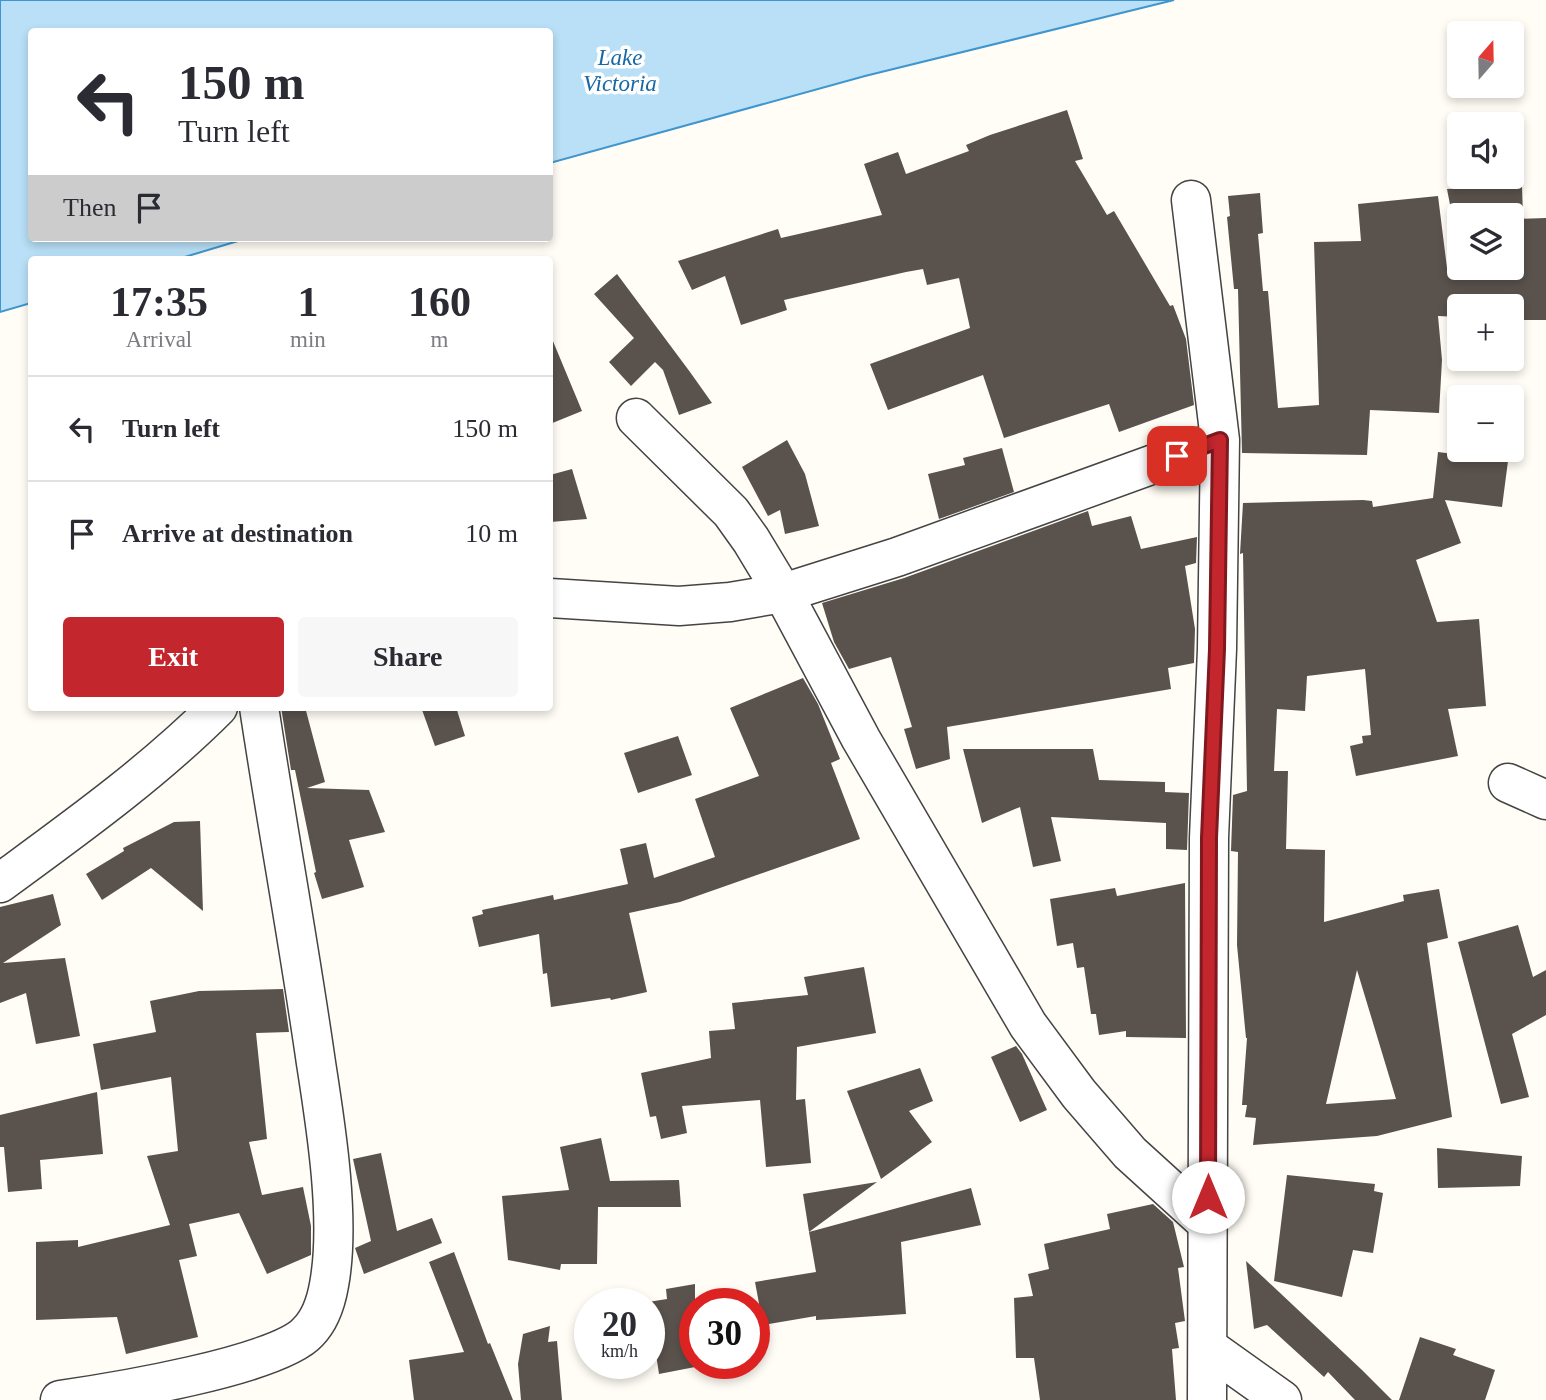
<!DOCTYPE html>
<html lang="en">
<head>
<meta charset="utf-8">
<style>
	body { margin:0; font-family:"Times New Roman",serif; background:#f7f7f7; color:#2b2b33; height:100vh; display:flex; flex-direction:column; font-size:26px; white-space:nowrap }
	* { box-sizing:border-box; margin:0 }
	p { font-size:23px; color:#7c7c81 }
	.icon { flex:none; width:38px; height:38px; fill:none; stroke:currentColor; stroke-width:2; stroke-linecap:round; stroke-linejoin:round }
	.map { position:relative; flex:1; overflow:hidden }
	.side { position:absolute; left:28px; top:256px; width:525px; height:455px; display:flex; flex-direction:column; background:#fff; border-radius:7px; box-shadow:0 4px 10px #0003 }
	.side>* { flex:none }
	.top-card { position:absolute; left:28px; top:28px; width:525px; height:214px; border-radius:7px; box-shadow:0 4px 10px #0003; background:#fff; color:#2b2b33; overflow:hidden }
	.needle { width:46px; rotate:20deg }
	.tools { position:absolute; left:1447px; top:21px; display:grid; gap:14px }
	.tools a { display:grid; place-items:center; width:77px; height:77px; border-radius:7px; background:#fff; box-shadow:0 4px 10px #0003; font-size:35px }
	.speed { position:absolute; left:574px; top:1288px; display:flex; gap:14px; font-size:35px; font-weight:700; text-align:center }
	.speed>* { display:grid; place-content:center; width:91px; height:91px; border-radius:50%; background:#fff; box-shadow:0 4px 10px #0003; line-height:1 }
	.speed small { font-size:18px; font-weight:400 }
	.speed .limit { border:10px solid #d22; background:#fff; color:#111 }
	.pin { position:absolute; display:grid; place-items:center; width:60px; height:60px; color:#fff; margin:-30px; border-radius:14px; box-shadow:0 4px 10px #0006 }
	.me { position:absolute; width:77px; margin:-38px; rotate:0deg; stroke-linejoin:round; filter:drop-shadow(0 0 5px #0008) }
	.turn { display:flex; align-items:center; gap:24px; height:147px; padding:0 35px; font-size:32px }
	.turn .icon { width:91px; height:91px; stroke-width:2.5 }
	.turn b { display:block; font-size:49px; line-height:60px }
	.then { display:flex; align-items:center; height:66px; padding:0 35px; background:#0003; gap:14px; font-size:26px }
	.eta { display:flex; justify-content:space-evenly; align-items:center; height:119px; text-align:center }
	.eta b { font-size:42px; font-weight:600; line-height:49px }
	.button { display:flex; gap:14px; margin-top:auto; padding:14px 35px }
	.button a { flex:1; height:80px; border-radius:7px; background:#c4262e; color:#fff; font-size:28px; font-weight:600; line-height:80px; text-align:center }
	.button a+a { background:#f7f7f7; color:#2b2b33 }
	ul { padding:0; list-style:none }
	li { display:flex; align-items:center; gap:21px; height:105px; padding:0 35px; border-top:2px solid #e1e1e2 }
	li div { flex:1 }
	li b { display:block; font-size:26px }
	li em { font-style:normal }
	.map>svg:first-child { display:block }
</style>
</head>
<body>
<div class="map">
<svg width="1546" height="1400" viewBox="0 0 1546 1400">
	<rect width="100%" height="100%" fill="#fffdf5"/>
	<path fill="#b9e0f7" stroke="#3f96cf" stroke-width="2" d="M0,0H1174L865,76L550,163V32H32V238H248L178,259H32L31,303L0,312Z"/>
	<path fill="#5a524d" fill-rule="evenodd" d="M1067,110L1083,159L1075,161L1107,215L1114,211L1170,306L1173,305L1186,339L1194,405L1119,432L1109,404L1004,438L983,375L888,410L870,364L970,328L959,278L927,285L923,269L906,272L784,300L787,310L741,325L725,276L692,290L678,261L778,229L781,238L882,215L864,164L898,152L906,174L969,151L966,145L990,135Z
		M1522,186L1523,215H1452L1447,189Z
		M1260,193L1263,233L1258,234L1263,291H1268L1278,408L1319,405L1314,242L1361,241L1358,204L1438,196L1447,268H1512V219L1546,218V320H1512V306H1460V317L1438,316L1442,360L1439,413L1370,410L1367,455L1242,453L1238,289H1234L1227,217L1230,216L1228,196Z
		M617,274L690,372L712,403L679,415L663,370L655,362L631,386L609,362L634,338L594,294Z
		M550,334L582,411L550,424Z
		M787,440L805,474L819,526L785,534L780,510L768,516L742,467Z
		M1002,448L1014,492L939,519L928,474L965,465L963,458Z
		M1438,452L1508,461L1502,507L1445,500L1461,543L1416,560L1437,622L1479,619L1486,706L1448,709L1458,756L1356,776L1350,746L1363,743L1362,736L1371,735L1365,669L1307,676L1305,711L1277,709L1274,771H1288L1286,849L1325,850L1324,922L1404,901L1403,895L1439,889L1448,938L1427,943L1452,1117L1377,1136L1253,1145L1256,1118L1245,1117L1247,1105H1242L1247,1038H1246L1237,945L1238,852L1231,851L1233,795L1247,791L1243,553L1240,554L1243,503L1363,500L1372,501L1373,507L1433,498ZM1357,970L1396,1099L1326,1104Z
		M572,469L587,519L550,522V475Z
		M1088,511L1092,526L1131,516L1141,549L1197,537L1196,563L1185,566L1195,629L1194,663L1168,668L1171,689L947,727L950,759L916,769L904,729L912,727L891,657L849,669L834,642L822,603L904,578Z
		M803,678L818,704L840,759L831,763L860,839L680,902L629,913L647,992L611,1000L610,998L551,1007L547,973L543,974L539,934L479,947L472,917L483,914L482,910L553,895L554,900L628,884L620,849L646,843L654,878L715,857L695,799L759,776L730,708Z
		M281,707H305L325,782L307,788L369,790L385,832L349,840L364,887L322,899L314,873L316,872L295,770H291Z
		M421,707H456L465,736L435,746Z
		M678,736L692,775L638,793L624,753Z
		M963,749H1093L1099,780L1165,782V792L1189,793L1187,850L1166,849V823L1051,817L1061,861L1033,867L1020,807L982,823Z
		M200,821L203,911L151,868L102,900L86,874L124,851L123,848L174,822Z
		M1185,883L1186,1038L1126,1037V1031L1099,1035L1096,1014H1091L1084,967L1077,968L1073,943L1057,946L1050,899L1115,888L1117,896Z
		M53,894L61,925L3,963L65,958L80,1036L36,1044L26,993L0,1003V907Z
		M1518,925L1533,977L1546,970V1015L1512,1034L1529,1097L1501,1104L1458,942Z
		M864,967L876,1033L797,1047L796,1100L805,1099L811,1163L766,1167L760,1100L682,1106L687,1133L661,1139L656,1116L650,1117L641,1073L711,1058L709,1031L735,1029L732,1003L808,995L804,977Z
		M283,989L289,1032L256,1033L267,1139L249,1142L262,1195L303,1187L311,1226V1255L267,1274L239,1213L189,1224L197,1256L179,1260L198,1337L126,1354L117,1317L36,1320V1242L78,1240V1247L170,1225L147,1156L178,1151L171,1077L101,1090L93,1044L156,1032L150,1001L199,991Z
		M1016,1046L1022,1054L1047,1110L1020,1122L991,1057Z
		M920,1068L933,1101L909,1111L932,1142L881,1179L847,1091Z
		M97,1092L103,1154L40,1160L42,1189L8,1192L4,1147H0V1115Z
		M601,1138L610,1181L679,1180L681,1207H598L597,1264H561L560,1270L508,1260L502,1196L569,1190L560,1147Z
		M1437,1148L1522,1156L1520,1186L1438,1188Z
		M381,1153L397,1231L432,1218L442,1243L364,1274L355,1248L371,1241L353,1159Z
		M1287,1175L1375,1184L1374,1191L1383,1193L1373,1253L1353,1250L1342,1297L1274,1281Z
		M877,1182L809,1232L803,1194Z
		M971,1188L981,1225L901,1242L906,1314L816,1320V1316L763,1325L755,1282L816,1272L809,1232Z
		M1153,1204L1173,1222L1184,1267L1178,1268L1185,1321L1175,1323L1179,1348L1172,1349L1176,1400H1040L1034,1358H1016L1014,1298L1033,1296L1028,1274L1049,1269L1044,1244L1110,1229L1107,1214Z
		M454,1252L488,1344L490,1343L513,1400H414L409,1360L464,1352L429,1262Z
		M1246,1261L1362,1370L1392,1400H1355L1328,1372L1324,1377L1267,1325L1254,1329Z
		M695,1284V1367L659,1374L648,1302L667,1299L666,1289Z
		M550,1326L548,1342L557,1341L562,1400H521L518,1364L523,1334Z
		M1420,1337L1456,1349L1453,1355L1495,1370L1485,1400H1399Z"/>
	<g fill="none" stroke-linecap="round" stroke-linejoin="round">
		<g stroke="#444" stroke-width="41">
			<path id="street" d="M1191,200L1220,440L1217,649L1209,838L1207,1400
				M636,418L731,512L751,540L783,593L861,739L1028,1025L1079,1094L1130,1153L1207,1223
				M550,598L679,606L730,602L783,593L897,557L1220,440
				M1508,783L1546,800
				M0,883C75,828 152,773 218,707
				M1209,1348L1282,1400
				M60,1400C109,1393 278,1366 308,1332C320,1320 326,1302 329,1285C341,1221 326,1127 316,1063C299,944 277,826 259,707"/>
		</g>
		<use href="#street" stroke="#fff" stroke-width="38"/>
	</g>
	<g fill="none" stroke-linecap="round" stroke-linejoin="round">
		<g stroke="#7f191e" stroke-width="18">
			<path id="route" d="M1177,456L1220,440L1217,649L1209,838L1208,1197"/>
		</g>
		<use href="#route" stroke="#c4262e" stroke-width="12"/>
	</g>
	<g text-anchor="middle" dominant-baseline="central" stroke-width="7" stroke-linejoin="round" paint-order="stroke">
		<g font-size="23" font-style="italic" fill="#1768a6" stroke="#fff">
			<text x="620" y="57">Lake<tspan x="620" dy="26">Victoria</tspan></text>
		</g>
	</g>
</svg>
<div class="tools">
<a><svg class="needle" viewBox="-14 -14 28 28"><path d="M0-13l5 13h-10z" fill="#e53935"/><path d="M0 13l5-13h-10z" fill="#7c7c81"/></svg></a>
<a><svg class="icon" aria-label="sound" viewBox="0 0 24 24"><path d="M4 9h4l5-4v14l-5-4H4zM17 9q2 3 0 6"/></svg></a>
<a><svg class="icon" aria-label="layers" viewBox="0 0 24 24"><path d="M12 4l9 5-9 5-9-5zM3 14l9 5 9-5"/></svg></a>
<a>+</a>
<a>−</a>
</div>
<div class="speed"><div>20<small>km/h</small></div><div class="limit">30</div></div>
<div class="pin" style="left:1177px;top:456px;background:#d93025"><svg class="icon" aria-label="arrive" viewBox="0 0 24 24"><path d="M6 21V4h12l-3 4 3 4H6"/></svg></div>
<svg class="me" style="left:1208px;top:1197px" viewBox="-20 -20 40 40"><circle r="19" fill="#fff"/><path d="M0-13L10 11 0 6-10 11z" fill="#c4262e"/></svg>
<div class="top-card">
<div class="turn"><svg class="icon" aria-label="left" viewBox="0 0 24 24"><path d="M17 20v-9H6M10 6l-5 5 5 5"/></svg><div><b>150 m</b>Turn left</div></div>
<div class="then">Then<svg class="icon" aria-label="arrive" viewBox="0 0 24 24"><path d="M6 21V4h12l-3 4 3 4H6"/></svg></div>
</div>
<section class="side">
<div class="eta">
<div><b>17:35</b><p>Arrival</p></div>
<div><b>1</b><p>min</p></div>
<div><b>160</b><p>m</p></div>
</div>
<ul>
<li><svg class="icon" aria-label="left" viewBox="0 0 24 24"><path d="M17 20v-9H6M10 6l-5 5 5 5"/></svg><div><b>Turn left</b></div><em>150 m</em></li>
<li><svg class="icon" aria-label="arrive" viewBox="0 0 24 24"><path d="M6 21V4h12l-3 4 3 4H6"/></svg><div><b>Arrive at destination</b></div><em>10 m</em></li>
</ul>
<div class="button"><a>Exit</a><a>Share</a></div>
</section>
</div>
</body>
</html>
